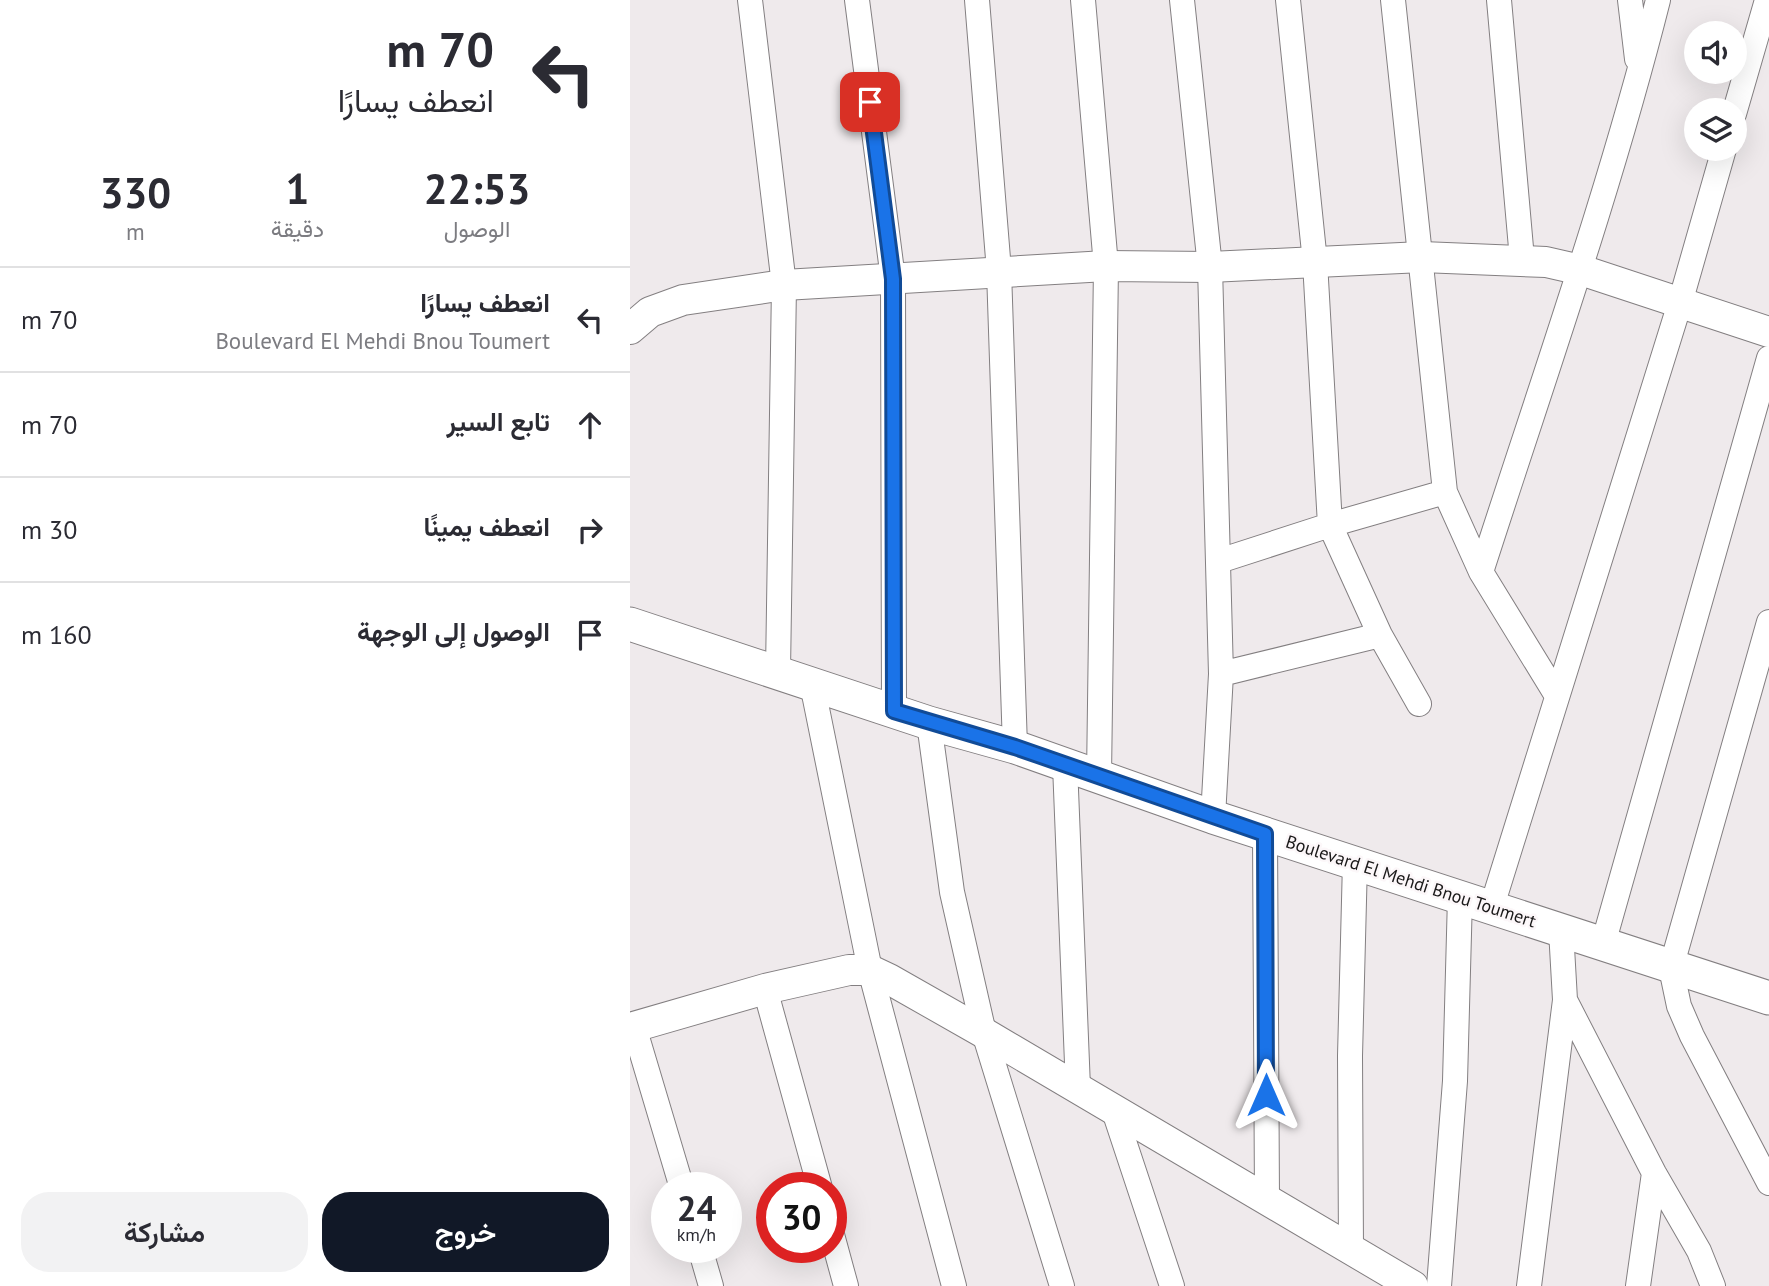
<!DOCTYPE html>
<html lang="ar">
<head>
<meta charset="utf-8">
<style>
	body { margin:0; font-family:"PT Sans",Vazirmatn,sans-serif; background:#f2f2f3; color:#2b2b33; direction:rtl; height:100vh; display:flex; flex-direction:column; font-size:26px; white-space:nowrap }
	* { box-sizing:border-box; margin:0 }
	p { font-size:23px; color:#7c7c81 }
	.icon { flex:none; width:38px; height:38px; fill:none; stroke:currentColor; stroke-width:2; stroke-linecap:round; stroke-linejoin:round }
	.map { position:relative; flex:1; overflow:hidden; direction:ltr }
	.side { display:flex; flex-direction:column; background:#fff; width:630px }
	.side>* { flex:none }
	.top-card { background:#fff; color:#2b2b33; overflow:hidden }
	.tools { position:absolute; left:1054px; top:21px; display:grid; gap:14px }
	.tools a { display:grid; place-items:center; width:63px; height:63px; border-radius:50%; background:#fff; box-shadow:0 7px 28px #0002; font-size:35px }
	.speed { position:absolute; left:21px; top:1172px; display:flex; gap:14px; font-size:35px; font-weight:700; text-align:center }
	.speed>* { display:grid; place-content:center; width:91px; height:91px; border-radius:50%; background:#fff; box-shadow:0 7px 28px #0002; line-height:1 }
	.speed small { font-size:18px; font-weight:400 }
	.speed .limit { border:10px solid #d22; background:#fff; color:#111 }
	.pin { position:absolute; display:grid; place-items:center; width:60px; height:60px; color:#fff; margin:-30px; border-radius:14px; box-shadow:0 4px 10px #0006 }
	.me { position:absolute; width:77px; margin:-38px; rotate:0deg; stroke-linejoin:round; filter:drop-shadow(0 0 5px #0008) }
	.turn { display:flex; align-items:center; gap:24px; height:147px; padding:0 21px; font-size:32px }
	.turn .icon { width:91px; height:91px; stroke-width:2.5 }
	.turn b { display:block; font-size:49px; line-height:60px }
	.eta { display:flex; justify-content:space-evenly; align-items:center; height:119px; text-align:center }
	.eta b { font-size:42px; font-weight:600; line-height:49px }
	.action { display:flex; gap:14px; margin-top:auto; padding:14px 21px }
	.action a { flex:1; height:80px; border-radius:28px; background:#111827; color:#fff; font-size:28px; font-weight:600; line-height:80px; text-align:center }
	.action a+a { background:#f2f2f3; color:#2b2b33 }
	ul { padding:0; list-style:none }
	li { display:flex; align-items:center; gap:21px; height:105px; padding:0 21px; border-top:2px solid #e1e1e2 }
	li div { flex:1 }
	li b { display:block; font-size:26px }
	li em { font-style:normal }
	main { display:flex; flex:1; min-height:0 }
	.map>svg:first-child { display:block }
</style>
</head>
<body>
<main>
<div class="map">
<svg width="1139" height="1286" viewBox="0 0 1139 1286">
	<rect width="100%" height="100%" fill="#efeaec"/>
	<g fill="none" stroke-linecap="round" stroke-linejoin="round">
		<g stroke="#837f81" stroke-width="26">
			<path id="minor" d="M120,0L154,285L148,671
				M227,0L263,279L264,711
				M347,0L369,271L385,747
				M453,0L476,266L469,777
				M552,0L580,267L591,674L583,817
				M658,0L685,262L700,525L750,635L789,704
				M763,0L815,492L851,572
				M869,0L892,259
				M1000,0L1007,59
				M1104,114L1137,0
				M589,561L700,525L815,492
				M1139,622L1041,968L1049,1006L1062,1036L1139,1183
				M591,674L750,635
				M182,684L240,970L324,1286
				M927,696L851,572C912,382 979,194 1028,0
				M299,723L322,892L354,1033L432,1286
				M435,765L448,1088
				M635,834L637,1200
				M862,906L1050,303L1094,149
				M973,944L1139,358
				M135,989L190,1188
				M935,1000L1024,1173L1069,1251L1083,1286
				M4,1027L52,1188
				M483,1108L542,1286
				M201,1231L216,1286
				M70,1248L81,1286
				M721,1250L720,1056L725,862
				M809,1286L825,1081L830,897
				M899,1286L935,1000L931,930
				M1008,1286L1024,1173"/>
		</g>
		<g stroke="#837f81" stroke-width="32">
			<path id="tertiary" d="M0,329L20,312L53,300L154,285L476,266L580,267L792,257L916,262L951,270L1139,332
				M0,1028L135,989L219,970H240L259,979L354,1033L783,1286"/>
		</g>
		<g stroke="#837f81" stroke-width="35">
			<path id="secondary" d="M0,624L299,723L385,747L583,817L1139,998"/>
		</g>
		<use href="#minor" stroke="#fff" stroke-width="24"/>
		<use href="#tertiary" stroke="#fff" stroke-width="30"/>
		<use href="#secondary" stroke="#fff" stroke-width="33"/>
	</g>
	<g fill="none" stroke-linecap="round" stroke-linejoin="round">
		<g stroke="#114b97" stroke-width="18">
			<path id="route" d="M240,102L263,279L264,711L385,747L635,834L636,1095"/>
		</g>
		<use href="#route" stroke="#1a73e8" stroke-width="12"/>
	</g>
	<g text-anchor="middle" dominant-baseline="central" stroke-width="5" stroke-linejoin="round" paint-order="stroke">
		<g font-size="18" fill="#191818" stroke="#fcf7f9">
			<text transform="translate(781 881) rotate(18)">Boulevard El Mehdi Bnou Toumert</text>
		</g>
	</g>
</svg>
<div class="tools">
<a><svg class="icon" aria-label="sound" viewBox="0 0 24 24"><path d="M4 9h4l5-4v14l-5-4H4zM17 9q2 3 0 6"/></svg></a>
<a><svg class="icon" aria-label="layers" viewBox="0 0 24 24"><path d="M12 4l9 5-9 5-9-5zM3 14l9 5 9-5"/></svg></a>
</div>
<div class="speed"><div>24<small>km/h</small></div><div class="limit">30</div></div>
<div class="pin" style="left:240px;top:102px;background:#d93025"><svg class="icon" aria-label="arrive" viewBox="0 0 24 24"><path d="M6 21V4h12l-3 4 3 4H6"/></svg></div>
<svg class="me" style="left:636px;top:1095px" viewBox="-20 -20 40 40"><path d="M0-17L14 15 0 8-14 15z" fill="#1a73e8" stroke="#fff" stroke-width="4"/></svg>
</div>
<section class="side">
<div class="top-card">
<div class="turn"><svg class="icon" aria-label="left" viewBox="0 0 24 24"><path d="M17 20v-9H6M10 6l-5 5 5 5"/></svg><div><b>70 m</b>انعطف يسارًا</div></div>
</div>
<div class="eta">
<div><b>22:53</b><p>الوصول</p></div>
<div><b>1</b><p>دقيقة</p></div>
<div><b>330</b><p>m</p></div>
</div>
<ul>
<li><svg class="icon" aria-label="left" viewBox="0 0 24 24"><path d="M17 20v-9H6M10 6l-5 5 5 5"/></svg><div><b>انعطف يسارًا</b><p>Boulevard El Mehdi Bnou Toumert</p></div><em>70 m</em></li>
<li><svg class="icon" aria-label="ahead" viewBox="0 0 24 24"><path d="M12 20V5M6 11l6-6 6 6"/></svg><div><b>تابع السير</b></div><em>70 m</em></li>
<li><svg class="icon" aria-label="right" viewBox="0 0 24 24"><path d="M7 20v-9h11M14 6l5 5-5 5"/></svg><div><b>انعطف يمينًا</b></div><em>30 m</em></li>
<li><svg class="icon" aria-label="arrive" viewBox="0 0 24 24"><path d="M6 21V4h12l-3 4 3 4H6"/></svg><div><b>الوصول إلى الوجهة</b></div><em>160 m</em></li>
</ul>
<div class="action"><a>خروج</a><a>مشاركة</a></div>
</section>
</main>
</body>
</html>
